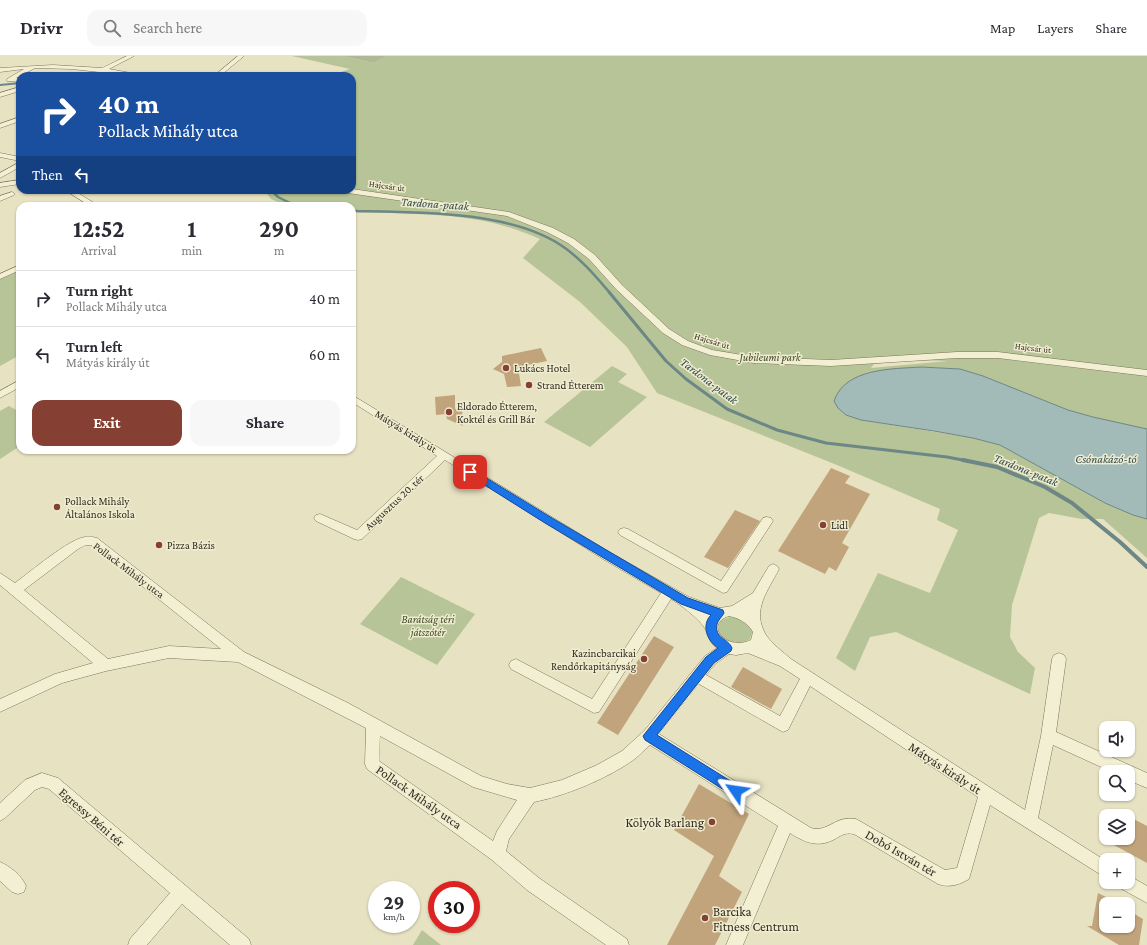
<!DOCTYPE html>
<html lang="en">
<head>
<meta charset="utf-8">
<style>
	body { margin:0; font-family:"Crimson Pro",serif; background:#f7f7f7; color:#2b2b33; height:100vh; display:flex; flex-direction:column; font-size:15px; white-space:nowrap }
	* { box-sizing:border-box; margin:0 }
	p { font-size:13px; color:#7c7c81 }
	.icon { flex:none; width:22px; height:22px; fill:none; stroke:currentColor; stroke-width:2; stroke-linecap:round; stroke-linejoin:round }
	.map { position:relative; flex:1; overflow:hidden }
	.side { position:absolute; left:16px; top:146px; width:340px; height:252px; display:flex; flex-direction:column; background:#fff; border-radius:12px; box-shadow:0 1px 3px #0004 }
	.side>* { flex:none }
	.top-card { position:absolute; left:16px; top:16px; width:340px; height:122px; border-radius:12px; box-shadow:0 1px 3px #0004; background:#1a4fa0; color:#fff; overflow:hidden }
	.fabs { position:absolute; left:1099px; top:665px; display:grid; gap:8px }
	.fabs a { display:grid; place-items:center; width:36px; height:36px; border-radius:8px; background:#fff; box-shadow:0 1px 3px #0004; font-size:20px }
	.speed { position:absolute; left:368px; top:825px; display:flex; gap:8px; font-size:20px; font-weight:700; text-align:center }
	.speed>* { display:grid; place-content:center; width:52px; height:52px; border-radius:50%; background:#fff; box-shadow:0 1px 3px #0004; line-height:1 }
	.speed small { font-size:10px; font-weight:400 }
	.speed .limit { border:6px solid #d22; background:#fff; color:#111 }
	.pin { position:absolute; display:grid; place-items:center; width:34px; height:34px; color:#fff; margin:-17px; border-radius:8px; box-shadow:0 2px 6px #0006 }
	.me { position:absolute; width:44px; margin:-22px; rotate:302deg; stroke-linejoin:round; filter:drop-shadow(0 0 3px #0008) }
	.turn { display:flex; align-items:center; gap:14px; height:84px; padding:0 16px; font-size:18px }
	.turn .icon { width:52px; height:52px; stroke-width:2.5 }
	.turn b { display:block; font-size:28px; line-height:34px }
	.then { display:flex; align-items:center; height:38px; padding:0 16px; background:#0003; gap:8px; font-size:15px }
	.eta { display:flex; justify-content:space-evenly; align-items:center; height:68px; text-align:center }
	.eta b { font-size:24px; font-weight:700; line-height:28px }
	.cta { display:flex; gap:8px; margin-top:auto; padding:8px 16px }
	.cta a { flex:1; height:46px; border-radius:12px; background:#864033; color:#fff; font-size:16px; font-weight:700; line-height:46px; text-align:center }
	.cta a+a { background:#f7f7f7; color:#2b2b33 }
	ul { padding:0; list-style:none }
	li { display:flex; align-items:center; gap:12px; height:56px; padding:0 16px; border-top:1px solid #e1e1e2 }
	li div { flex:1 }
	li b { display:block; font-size:15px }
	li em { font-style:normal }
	header { display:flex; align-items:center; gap:24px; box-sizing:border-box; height:56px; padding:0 20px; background:#fff; border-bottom:1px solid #e1e1e2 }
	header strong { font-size:19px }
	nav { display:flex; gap:22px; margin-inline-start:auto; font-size:14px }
	.search { width:280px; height:36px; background:#f7f7f7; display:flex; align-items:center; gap:10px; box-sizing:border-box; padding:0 14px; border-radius:12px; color:#7c7c81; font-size:15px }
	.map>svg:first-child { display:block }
</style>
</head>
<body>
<header>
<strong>Drivr</strong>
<div class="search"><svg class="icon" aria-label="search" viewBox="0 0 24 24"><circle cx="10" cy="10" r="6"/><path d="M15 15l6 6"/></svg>Search here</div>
<nav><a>Map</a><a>Layers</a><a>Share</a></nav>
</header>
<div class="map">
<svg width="1147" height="889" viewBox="0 0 1147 889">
	<rect width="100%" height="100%" fill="#e7e2c2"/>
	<path fill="#b7c497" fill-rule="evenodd" d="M292,0H342L374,7L387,0H1147V373L1093,361L1068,354L983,320L960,313L921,311L866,317L835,345C840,357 849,360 861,364L973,382L1000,389L1105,447L1133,459L1147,463V502L1103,463H1082L1049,457L1039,462L1012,549L1010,581L1018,596L1035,612L1030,638L896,576L870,581L855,615L836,602L878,517L930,537L958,474L937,464L940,453L837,409L657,337L627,291L580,246L523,202L540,183C531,179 521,175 511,172C462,156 404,158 352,156V150H287L271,143L264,134H352V20H329L350,13ZM913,304L948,305L871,312L874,308Z
		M20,211V299L0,310V221Z
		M612,310L627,318L618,326L647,341L590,391L544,366Z
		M9,350L20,356V390L0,403V355Z
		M401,521L475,558L437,609L360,568Z
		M733,560L744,563L753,575L750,583L744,587C740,587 734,588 730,587C721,584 714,572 722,564Z
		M422,874L441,889H413Z"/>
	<path fill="#afb996" d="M342,0H387L374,7Z"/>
	<path fill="#a3bbb8" stroke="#6c8785" d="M921,311L960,313L983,320L1068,354L1093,361L1147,373V463L1133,459L1105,447L1000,389L973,382L934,375L861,364L846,359L838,352L834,345C845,312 892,313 921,311Z"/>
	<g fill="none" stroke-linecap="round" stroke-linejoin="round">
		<path stroke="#6c8785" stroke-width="2" d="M0,29L20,27"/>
		<path stroke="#6c8785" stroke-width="2.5" d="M271,134L278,141L296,150
			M352,155C415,156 513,154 565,192C583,205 596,221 610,237"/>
		<path stroke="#6c8785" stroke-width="3" d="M609,236L666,305L686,323L727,353L777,374L826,387L947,401L968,405"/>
		<path stroke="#6c8785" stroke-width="4" d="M963,404L997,411L1045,431L1072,447L1120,486L1147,511"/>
	</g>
	<path fill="#c1a47c" d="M541,292L547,305L518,311L521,330L507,331L504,318L493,313L502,306V300Z
		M455,339V353L462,352L463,370L447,363L446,358L436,359L435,341Z
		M831,412L850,420L845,427L870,438L842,487L849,491L836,515L829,511L825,518L778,495Z
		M735,454L760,465L728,512L704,501Z
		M654,580L674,591L618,679L597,667Z
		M743,611L782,633L771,653L731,631Z
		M699,728L749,758L719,820L742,836L715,889H667L714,800L674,774Z
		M1128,760L1147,770V807L1101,782H1128Z
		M1098,837L1106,841V870H1128V854L1143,863L1139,889H1119L1087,870H1092Z"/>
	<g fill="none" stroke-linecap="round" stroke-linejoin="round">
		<g stroke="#7f745b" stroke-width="1">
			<path id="minor" d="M127,0H134L109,13L147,20H135L72,13L35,12L16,22H20V26L7,25V23L24,13L0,16V12L53,9L102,12Z
				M238,0H244L220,20H214Z
				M20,31V35L0,41V37Z
				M20,61V65L0,72V68Z
				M0,97L20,101V105L0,101Z
				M20,106V111L0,122V117Z
				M20,124V128L0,131V127Z
				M352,133L509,156L553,172L574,183L595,199L622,229L669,273L688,285L712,294L754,301L831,304L957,296H998L1147,314V320L998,302H957L831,310L754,307L710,299L682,289L663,277L616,233L589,203L568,187L547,176L507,160L341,136L338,134Z
				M65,134H73L99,150H90Z
				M12,136L15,138L14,139L0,145V140Z
				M20,209V214L0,223V218Z
				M20,324V331L0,342V335Z
				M352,339L611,497L689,541L720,552L732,550L753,537L769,510L773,508L777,510L779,513C768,535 751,554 766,579C772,588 783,596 791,603L1025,754L1041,680L1052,603L1054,599L1059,597L1064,599L1066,603L1056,676L1147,717V732L1128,724V716H1112L1053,689L1038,762L1106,805V822L990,749L969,823C959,829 949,832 938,828L854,778C844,776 841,780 833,784C817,792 804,786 790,777L743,889H726L778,770L650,689C644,694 638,701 632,705C606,723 565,740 534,746L509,783L506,795L539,822L627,883L629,889H606L527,834L492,804L367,713L365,708L366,672L238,606L169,602L106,615L62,627L0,656V643L55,618L93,607L0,529V517L15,527C30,516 69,483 85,481C89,480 93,481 97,482L244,596L348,647L481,720L507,728L530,732L562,724L597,709L622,695L644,675L705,600L717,592C708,586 709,578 704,571C699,563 680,548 671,543L599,656L594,657L511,613L509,609L511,605L516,603L592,643L661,537L603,503L445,404L362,483L358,484L354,483L316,465L314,462L316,459L320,458L357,474L437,400L352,346ZM86,489H91L221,593L169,590L108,603L24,534L78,493ZM729,560C739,562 748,567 753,576L751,584C726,596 703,568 729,560ZM748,597L780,610L800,623L780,660L706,619L715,608L729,598L736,599ZM699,628L783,676L788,674L810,630L978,741L957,812L945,814L856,763C835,759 828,777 811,772L659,678ZM380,680L473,731L517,744L497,775L493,785L379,705Z
				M767,461L771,462L773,465L771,468L727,536L723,537L620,479L618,476L620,473L624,472L628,473L721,525L763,462Z
				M42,717L58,722L249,883L251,889H230L182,848L147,889H128L130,883L170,837L49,733L42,731L35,734L5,762L0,765V747L25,724Z
				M0,806C10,810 22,820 26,830L24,836L18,838L12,836L0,825Z
				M1128,819L1147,830V847L1120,832L1118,826H1128Z"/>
		</g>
		<use href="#minor" fill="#f3efd3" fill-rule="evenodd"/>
	</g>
	<path fill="#1a73e8" stroke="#114b97" d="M470,412L552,462L688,542L723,554L724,557C722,561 718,564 717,568C714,582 728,582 732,592L731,595L714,607L657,679L740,731L742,735L740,739L736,741L732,739L645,684L643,680L706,601L718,592C707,585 701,569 711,559L681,548L545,467L467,418L466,416Z"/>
	<g fill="#864033" stroke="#f0ecd0" stroke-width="1.5">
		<circle cx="506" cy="312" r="4"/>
		<circle cx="529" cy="329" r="4"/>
		<circle cx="449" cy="356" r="4"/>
		<circle cx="57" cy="451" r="4"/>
		<circle cx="823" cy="469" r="4"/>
		<circle cx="159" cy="489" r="4"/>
		<circle cx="644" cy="603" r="4"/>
		<circle cx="712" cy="766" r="4"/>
		<circle cx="705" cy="862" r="4"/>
	</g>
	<g text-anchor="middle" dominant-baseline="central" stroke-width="3" stroke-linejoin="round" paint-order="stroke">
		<g font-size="9" fill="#302a1e" stroke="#f0ecd0">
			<text transform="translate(387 130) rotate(8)">Hajcsár út</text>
			<text transform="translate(712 285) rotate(17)">Hajcsár út</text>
			<text transform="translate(1033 292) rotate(7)">Hajcsár út</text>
		</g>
		<g font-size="11" font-style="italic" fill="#3b4a27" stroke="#f0ecd0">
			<text x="770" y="301">Jubileumi park</text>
			<text x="428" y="563">Barátság téri<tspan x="428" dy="13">játszótér</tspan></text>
		</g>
		<g font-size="11" fill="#302a1e" stroke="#f0ecd0" text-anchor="start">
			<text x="514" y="312">Lukács Hotel</text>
			<text x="537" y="329">Strand Étterem</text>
			<text x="457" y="350">Eldorado Étterem,<tspan x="457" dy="13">Koktél és Grill Bár</tspan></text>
			<text x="65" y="445">Pollack Mihály<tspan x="65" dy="13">Általános Iskola</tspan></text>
			<text x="831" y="469">Lidl</text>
			<text x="167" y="489">Pizza Bázis</text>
			<text x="636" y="597" text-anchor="end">Kazincbarcikai<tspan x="636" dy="13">Rendőrkapitányság</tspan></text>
		</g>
		<g font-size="11" fill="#302a1e" stroke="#f0ecd0">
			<text transform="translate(406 375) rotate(32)">Mátyás király út</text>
			<text transform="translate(394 446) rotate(-43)">Augusztus 20. tér</text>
			<text transform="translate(129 514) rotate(37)">Pollack Mihály utca</text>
		</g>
		<g font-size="12" font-style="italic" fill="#2f4b4e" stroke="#f0ecd0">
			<text transform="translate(435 148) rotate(4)">Tardona-patak</text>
			<text transform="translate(709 325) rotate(37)">Tardona-patak</text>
			<text x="1106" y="403">Csónakázó-tó</text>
			<text transform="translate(1026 414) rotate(22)">Tardona-patak</text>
		</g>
		<g font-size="13" fill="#302a1e" stroke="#f0ecd0">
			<text transform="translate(945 712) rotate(33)">Mátyás király út</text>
			<text transform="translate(419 741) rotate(35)">Pollack Mihály utca</text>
			<text transform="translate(92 761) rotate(41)">Egressy Béni tér</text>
			<text transform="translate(901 797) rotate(30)">Dobó István tér</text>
		</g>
		<g font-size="13" fill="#302a1e" stroke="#f0ecd0" text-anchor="end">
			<text x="704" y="766">Kölyök Barlang</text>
			<text x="713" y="855" text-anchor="start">Barcika<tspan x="713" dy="15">Fitness Centrum</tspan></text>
		</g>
	</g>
</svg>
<div class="fabs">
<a><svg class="icon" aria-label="sound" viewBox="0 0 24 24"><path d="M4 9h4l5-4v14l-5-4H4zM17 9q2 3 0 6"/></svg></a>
<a><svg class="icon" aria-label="search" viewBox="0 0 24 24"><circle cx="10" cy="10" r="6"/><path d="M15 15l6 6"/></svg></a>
<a><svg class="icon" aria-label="layers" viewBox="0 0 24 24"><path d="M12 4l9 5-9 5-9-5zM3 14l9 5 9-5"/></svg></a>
<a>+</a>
<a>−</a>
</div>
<div class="speed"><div>29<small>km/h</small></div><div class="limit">30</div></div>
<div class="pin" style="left:470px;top:416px;background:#d93025"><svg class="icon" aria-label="arrive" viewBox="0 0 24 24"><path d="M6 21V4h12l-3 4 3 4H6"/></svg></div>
<svg class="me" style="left:736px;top:735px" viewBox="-20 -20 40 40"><path d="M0-17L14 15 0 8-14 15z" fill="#1a73e8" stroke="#fff" stroke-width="4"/></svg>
<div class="top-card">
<div class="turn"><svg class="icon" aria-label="right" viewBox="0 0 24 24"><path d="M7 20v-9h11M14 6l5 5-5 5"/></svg><div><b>40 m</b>Pollack Mihály utca</div></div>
<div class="then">Then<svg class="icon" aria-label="left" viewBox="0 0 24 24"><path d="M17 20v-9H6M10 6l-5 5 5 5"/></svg></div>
</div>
<section class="side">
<div class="eta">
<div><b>12:52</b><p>Arrival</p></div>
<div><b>1</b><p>min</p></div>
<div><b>290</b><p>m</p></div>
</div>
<ul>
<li><svg class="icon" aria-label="right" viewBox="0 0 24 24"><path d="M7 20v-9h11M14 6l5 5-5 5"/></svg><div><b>Turn right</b><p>Pollack Mihály utca</p></div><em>40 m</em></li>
<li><svg class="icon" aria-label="left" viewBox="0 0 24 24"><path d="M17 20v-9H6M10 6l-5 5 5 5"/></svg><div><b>Turn left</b><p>Mátyás király út</p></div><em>60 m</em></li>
</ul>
<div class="cta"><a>Exit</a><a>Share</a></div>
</section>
</div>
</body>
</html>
